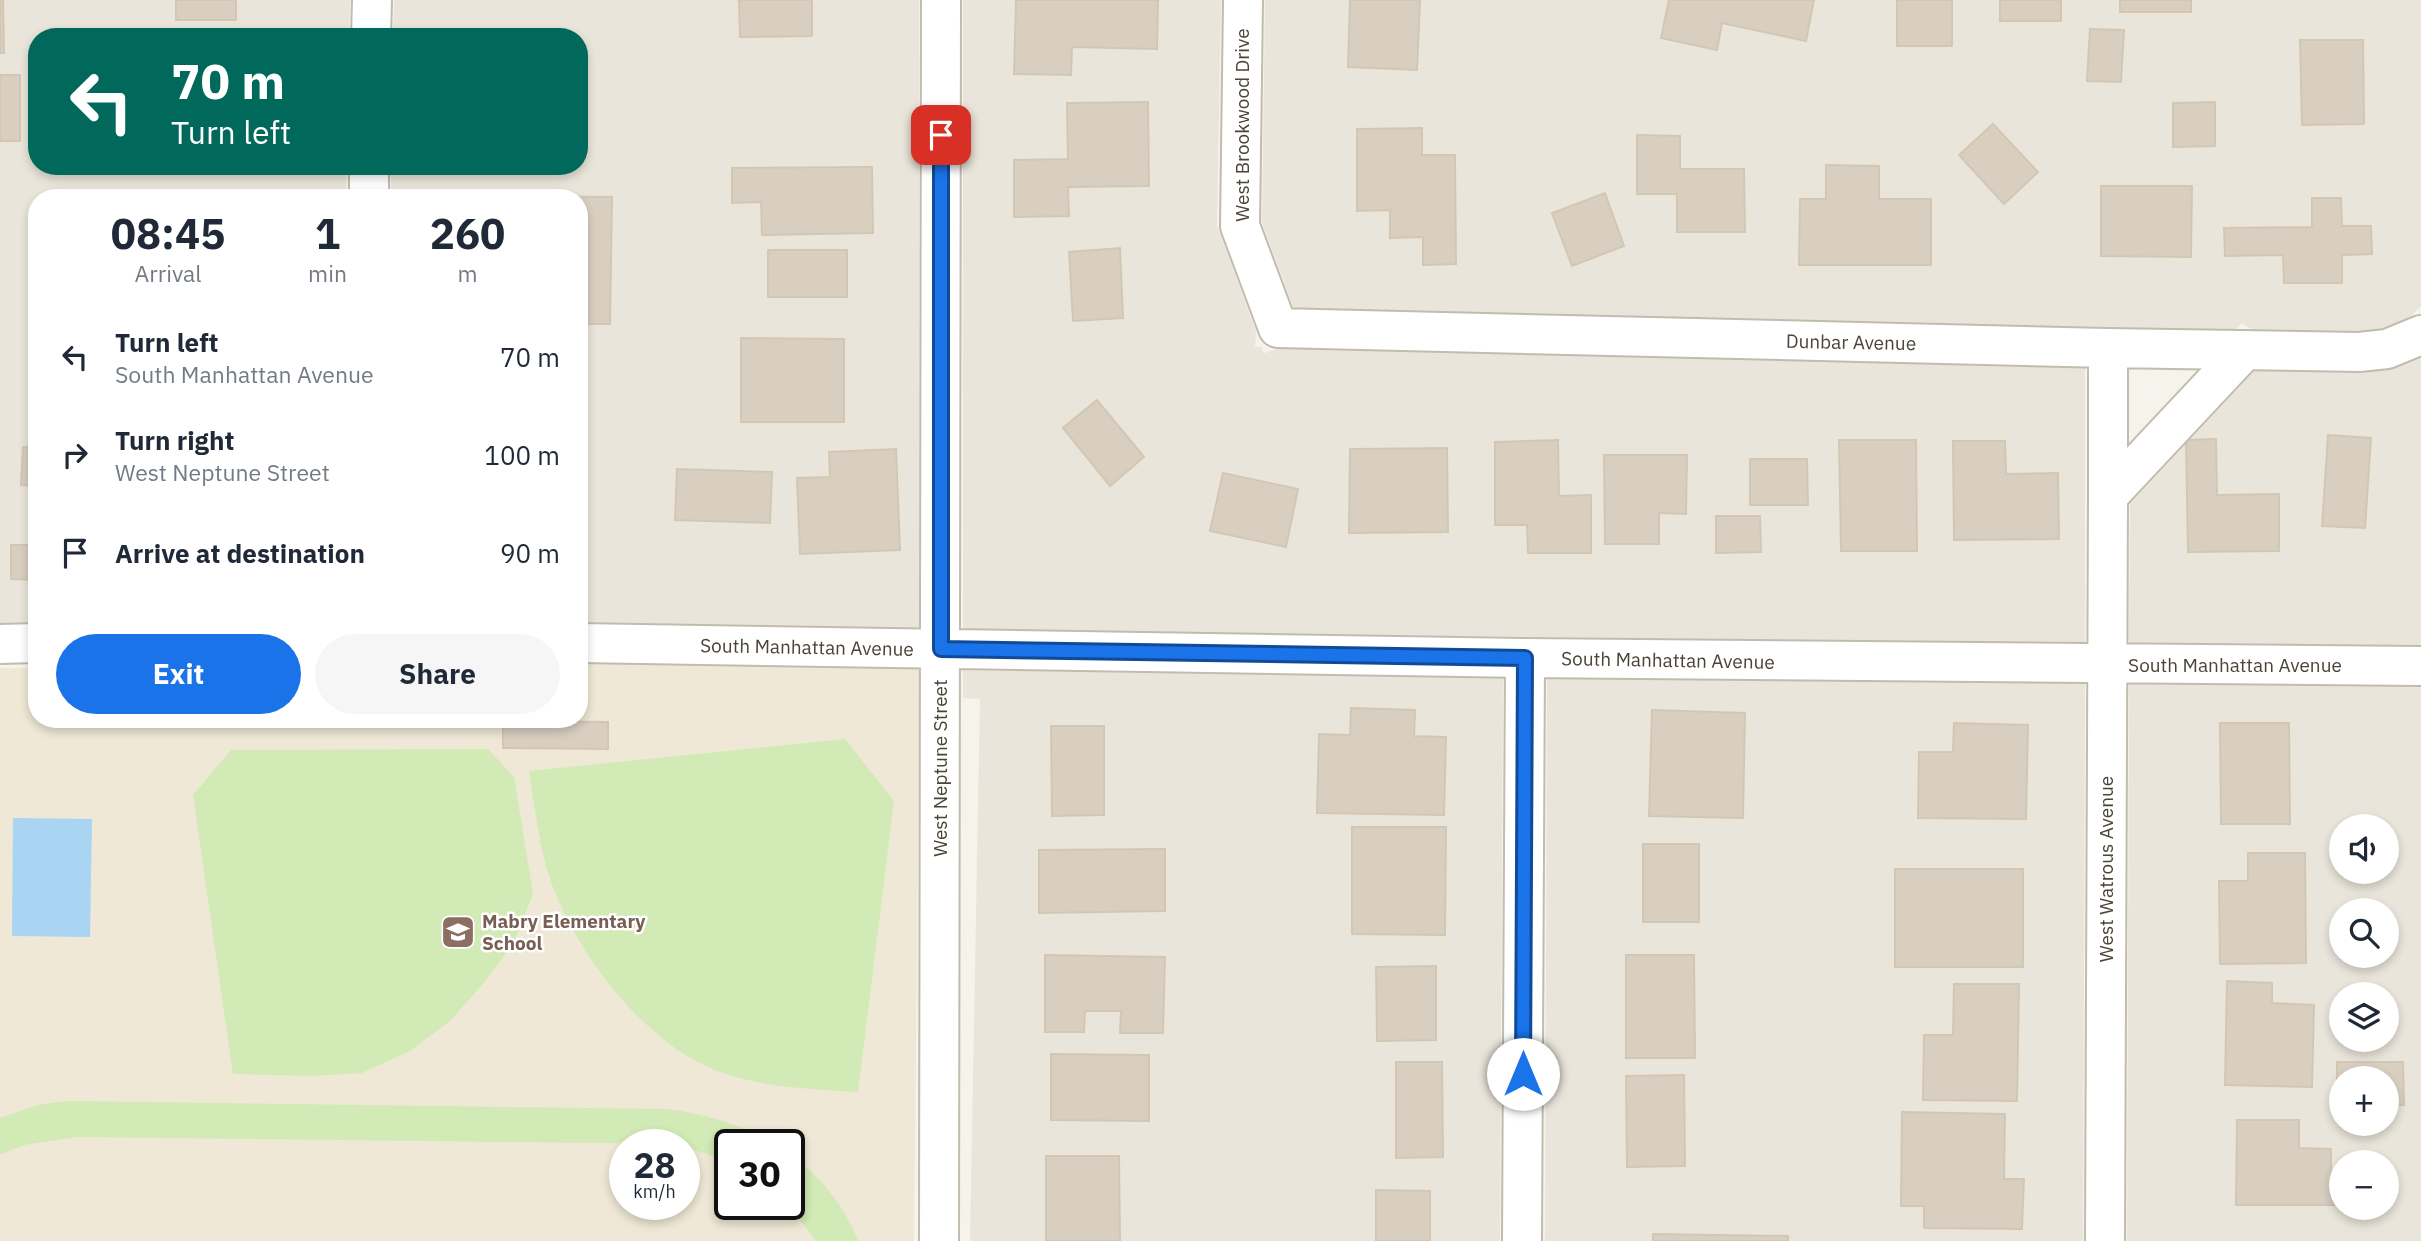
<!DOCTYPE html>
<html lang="en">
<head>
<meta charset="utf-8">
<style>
	body { margin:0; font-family:"IBM Plex Sans",sans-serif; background:#f6f6f7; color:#1f2937; height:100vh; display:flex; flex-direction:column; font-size:26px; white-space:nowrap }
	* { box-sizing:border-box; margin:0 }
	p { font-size:23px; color:#747a83 }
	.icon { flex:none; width:38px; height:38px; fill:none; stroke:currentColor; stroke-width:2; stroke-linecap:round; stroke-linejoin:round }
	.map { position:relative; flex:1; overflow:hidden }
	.panel { position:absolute; left:28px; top:189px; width:560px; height:539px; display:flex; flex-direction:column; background:#fff; border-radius:28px; box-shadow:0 4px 10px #0003 }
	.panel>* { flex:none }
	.hud { position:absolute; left:28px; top:28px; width:560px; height:147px; border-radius:28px; box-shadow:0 4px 10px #0003; background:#00695c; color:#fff; overflow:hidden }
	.fabs { position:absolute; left:2329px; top:814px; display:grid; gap:14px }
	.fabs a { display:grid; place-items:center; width:70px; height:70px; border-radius:50%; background:#fff; box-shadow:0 4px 10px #0003; font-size:35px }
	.speed { position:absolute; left:609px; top:1129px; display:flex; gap:14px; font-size:35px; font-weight:700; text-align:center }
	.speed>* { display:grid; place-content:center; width:91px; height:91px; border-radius:50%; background:#fff; box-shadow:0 4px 10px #0003; line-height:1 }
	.speed small { font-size:18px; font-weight:400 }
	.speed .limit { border:4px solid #111; border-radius:10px; background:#fff; color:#111 }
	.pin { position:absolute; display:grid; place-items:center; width:60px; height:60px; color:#fff; margin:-30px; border-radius:14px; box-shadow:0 4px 10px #0006 }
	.me { position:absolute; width:77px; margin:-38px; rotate:0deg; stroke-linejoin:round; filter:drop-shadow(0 0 5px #0008) }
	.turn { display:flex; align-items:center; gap:24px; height:147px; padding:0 28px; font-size:32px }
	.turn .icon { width:91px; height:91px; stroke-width:2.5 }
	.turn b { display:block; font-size:49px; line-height:60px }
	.eta { display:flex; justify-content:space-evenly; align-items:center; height:119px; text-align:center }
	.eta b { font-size:42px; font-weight:700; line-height:49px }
	.cta { display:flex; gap:14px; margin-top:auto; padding:14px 28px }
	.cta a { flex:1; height:80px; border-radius:42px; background:#1a73e8; color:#fff; font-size:28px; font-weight:700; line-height:80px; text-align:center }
	.cta a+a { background:#f6f6f7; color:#1f2937 }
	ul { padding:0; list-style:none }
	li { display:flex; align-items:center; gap:21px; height:98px; padding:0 28px }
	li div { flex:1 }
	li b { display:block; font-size:26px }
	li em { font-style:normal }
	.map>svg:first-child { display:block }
</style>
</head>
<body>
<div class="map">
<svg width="2421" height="1241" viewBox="0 0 2421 1241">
	<rect width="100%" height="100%" fill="#f6f3ec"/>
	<path fill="#eae5da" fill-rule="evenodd" d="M0,0H350L349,37H37V166H347L346,198H37V624H0Z
		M394,0H919V629L579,624V198H391V166H579V37H393Z
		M963,0H1221L1217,226L1256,331L1255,347H1261L1264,353L1281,348L2085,368V644L963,630Z
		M1265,0H2421V306L2409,318L2382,330L2358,332L2253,330L2242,323L2235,330L2108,329L1294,309L1262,223Z
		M2421,357V646L2129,644L2130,504L2255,370L2359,372L2397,367Z
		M963,670L1503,678L1500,1241H970L980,699L963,698Z
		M1547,678L2085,683L2083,1241H1545Z
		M2129,683L2421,686V1241H2127ZM2342,826H2387V872H2342ZM2342,910H2387V956H2342ZM2342,994H2387V1040H2342ZM2342,1078H2387V1124H2342ZM2342,1162H2387V1208H2342Z"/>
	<path fill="#efe8d6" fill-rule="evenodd" d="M920,657L914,1241H0V668H37V719H579V661ZM625,1144H684V1204H625ZM730,1144H789V1204H730Z"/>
	<path fill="#d2eab5" d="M845,739L894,801L858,1092C813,1089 769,1088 726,1074C649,1050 577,955 551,882C539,847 535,808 529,771Z
		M488,749L514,777L533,894L513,944L482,985L450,1021L410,1051L362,1073L313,1076L233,1074L193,795L231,750Z
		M66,1101L667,1109C706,1114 743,1125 777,1144H730V1161L684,1147V1144L77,1137L24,1145L0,1155V1118L38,1105Z
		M789,1153C819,1175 845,1206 858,1241H816L788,1204Z"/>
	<path fill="#a9d4f2" d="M13,818L92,819L90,937L12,936Z"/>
	<path fill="#d8cfc1" stroke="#d3c7b4" stroke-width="2" d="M0,0H3L4,53H0Z
		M176,0H236V20H176Z
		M739,0H812V36L740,37Z
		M1016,0H1158L1157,49L1072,47L1071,75L1014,74Z
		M1350,0H1420L1417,70L1348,67Z
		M1669,0H1814L1806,41L1722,23L1717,50L1661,38Z
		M1897,0H1952V46H1897Z
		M2000,0H2061V21H2000Z
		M2120,0H2191V12H2120Z
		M2090,29L2124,30L2121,82L2087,81Z
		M2300,40H2363L2364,124L2302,125Z
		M579,74H584V138H579Z
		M0,75H20V141H0Z
		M1148,102L1149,186L1068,187L1069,216L1014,217V160L1068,159L1067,103Z
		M2215,102V146L2173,147V103Z
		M1993,124L2038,172L2004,204L1959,155Z
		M1422,128V155H1455L1456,264L1423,265V237L1390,238V210L1357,211V129Z
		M1637,135L1680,136V169H1744L1745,232H1677V194H1637Z
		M1826,165L1879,166V199H1931V265H1799L1800,199H1826Z
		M479,166H531V171H479Z
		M872,167L873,233L762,235L761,202L732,203V168Z
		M2101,186H2192L2191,257L2101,256Z
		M1605,193L1624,246L1572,266L1552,213Z
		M497,196L612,197L610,324H579V198H497Z
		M2312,198H2341L2342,226H2371L2372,254L2342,255V283H2284L2283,255L2225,256L2224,228L2312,227Z
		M1120,248L1123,318L1073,321L1069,252Z
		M768,250H847V297H768Z
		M741,338L844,339V422H741Z
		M1097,400L1144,457L1110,486L1063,428Z
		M2328,435L2371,438L2365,528L2322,526Z
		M2216,439L2217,495L2279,494V551L2188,552L2186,440Z
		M1558,440L1559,496L1591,495V553H1528L1527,525H1495V442Z
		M1839,440H1916L1917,551H1841Z
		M1953,441H2005L2006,474L2058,473L2059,539L1954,540Z
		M23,447L37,448V486L21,485Z
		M1447,448L1448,532L1349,533L1350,449Z
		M896,449L900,550L800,554L797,478L830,477L829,452Z
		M1604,455H1687L1686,514L1659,513V544H1605Z
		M1750,459H1807L1808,505H1750Z
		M677,469L772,472L770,523L675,520Z
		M1223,473L1298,489L1286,547L1210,531Z
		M579,477H586V541H579Z
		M1716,516H1760L1761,552L1716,553Z
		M11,545H37V580L11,579Z
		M1351,708L1415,710L1414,736L1446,737L1444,815L1317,813L1319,734L1350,735Z
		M1652,710L1745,713L1743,818L1649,816Z
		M503,721L608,722V749L503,748Z
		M1954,723L2028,725L2026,819L1918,818L1919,752H1953Z
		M2220,723H2289L2290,824H2221Z
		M1051,726H1104V815L1052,816Z
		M1352,827H1446L1445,935L1352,934Z
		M1643,844H1699V922H1643Z
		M1165,849V911L1039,913V850Z
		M2248,853H2305L2306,963L2220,964L2219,881H2248Z
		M1895,869H2023V967H1895Z
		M1045,955L1165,957L1163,1033H1120L1121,1011H1085L1084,1032H1045Z
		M1626,955H1694L1695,1058H1626Z
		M1436,966V1040L1377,1041L1376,967Z
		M2227,981L2272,983V1003L2314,1005L2312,1087L2225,1085Z
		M1954,984H2019L2017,1101L1923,1100L1924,1035H1953Z
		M1051,1054L1149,1055V1121L1051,1120Z
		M1396,1062H1442L1443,1157L1396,1158Z
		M2337,1062H2403L2404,1105H2387V1078H2342V1105H2337Z
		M1684,1075L1685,1166L1627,1167L1626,1076Z
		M1902,1112L2005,1114L2004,1179H2024L2022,1229L1924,1228V1206H1901Z
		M2237,1120H2299V1148L2331,1149V1177H2342V1205H2236Z
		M1046,1156H1119L1120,1241H1046Z
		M1376,1190L1430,1191V1241H1376Z
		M1653,1234L1788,1236V1241H1653Z"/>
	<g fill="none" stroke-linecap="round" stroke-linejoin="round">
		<g stroke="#c2bbae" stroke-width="42">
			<path id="minor" d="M1243,0L1240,226L1278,328L2108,348L2359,352L2387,349L2421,335
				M371,37L372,0
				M369,198V166
				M2108,348V496
				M579,643L1525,658L2421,666
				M0,644L37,643
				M939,1241L941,0
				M1522,1241L1525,658
				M2105,1241L2108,496L2245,350"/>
		</g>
		<use href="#minor" stroke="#fff" stroke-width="38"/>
	</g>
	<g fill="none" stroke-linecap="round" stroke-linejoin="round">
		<g stroke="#114b97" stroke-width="18">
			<path id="route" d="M941,135V649L1525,658L1523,1074"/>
		</g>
		<use href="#route" stroke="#1a73e8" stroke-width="12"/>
	</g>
	<defs>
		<g id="school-square" transform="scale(1.75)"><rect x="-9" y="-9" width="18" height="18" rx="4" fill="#8d6e63" stroke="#fff"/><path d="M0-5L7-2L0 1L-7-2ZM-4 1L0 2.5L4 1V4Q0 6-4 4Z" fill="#fff"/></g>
	</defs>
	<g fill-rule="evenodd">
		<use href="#school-square" x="458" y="932"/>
	</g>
	<g text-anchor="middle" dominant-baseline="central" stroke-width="5" stroke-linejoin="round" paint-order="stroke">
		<g font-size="19" fill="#4b4439" stroke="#fff">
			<text transform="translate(1242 125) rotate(-90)">West Brookwood Drive</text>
			<text transform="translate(1851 342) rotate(1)">Dunbar Avenue</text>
			<text transform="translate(807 647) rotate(1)">South Manhattan Avenue</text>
			<text transform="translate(1668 660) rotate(1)">South Manhattan Avenue</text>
			<text x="2235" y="665">South Manhattan Avenue</text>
			<text transform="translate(940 768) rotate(-90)">West Neptune Street</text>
			<text transform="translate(2106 869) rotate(-90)">West Watrous Avenue</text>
		</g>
		<g font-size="19" font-weight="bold" fill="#785e54" stroke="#fff" text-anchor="start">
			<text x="482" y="921">Mabry Elementary<tspan x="482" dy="22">School</tspan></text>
		</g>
	</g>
</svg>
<div class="fabs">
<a><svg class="icon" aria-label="sound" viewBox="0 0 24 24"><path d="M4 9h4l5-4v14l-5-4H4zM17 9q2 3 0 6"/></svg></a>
<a><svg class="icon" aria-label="search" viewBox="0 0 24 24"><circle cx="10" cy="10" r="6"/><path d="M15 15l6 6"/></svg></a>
<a><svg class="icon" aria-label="layers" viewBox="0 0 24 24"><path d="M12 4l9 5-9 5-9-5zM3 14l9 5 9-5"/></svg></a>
<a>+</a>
<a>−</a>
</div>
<div class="speed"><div>28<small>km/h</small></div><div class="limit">30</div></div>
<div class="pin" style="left:941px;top:135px;background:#d93025"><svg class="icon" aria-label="arrive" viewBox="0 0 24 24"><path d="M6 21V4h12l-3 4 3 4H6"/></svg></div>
<svg class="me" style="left:1523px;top:1074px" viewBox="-20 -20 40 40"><circle r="19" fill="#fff"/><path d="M0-13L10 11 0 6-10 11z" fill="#1a73e8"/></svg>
<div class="hud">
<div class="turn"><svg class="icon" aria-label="left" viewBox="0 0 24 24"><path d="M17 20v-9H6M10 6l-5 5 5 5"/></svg><div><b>70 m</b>Turn left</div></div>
</div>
<section class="panel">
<div class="eta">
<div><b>08:45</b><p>Arrival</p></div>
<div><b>1</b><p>min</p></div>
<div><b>260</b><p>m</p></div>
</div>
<ul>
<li><svg class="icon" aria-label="left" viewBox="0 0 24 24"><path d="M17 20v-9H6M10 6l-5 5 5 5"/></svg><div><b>Turn left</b><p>South Manhattan Avenue</p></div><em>70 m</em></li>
<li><svg class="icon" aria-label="right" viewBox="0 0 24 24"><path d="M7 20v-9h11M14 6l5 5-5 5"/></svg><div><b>Turn right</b><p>West Neptune Street</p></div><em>100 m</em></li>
<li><svg class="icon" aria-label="arrive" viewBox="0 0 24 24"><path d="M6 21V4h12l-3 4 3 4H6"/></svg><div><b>Arrive at destination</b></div><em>90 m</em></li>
</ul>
<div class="cta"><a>Exit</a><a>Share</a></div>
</section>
</div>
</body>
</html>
